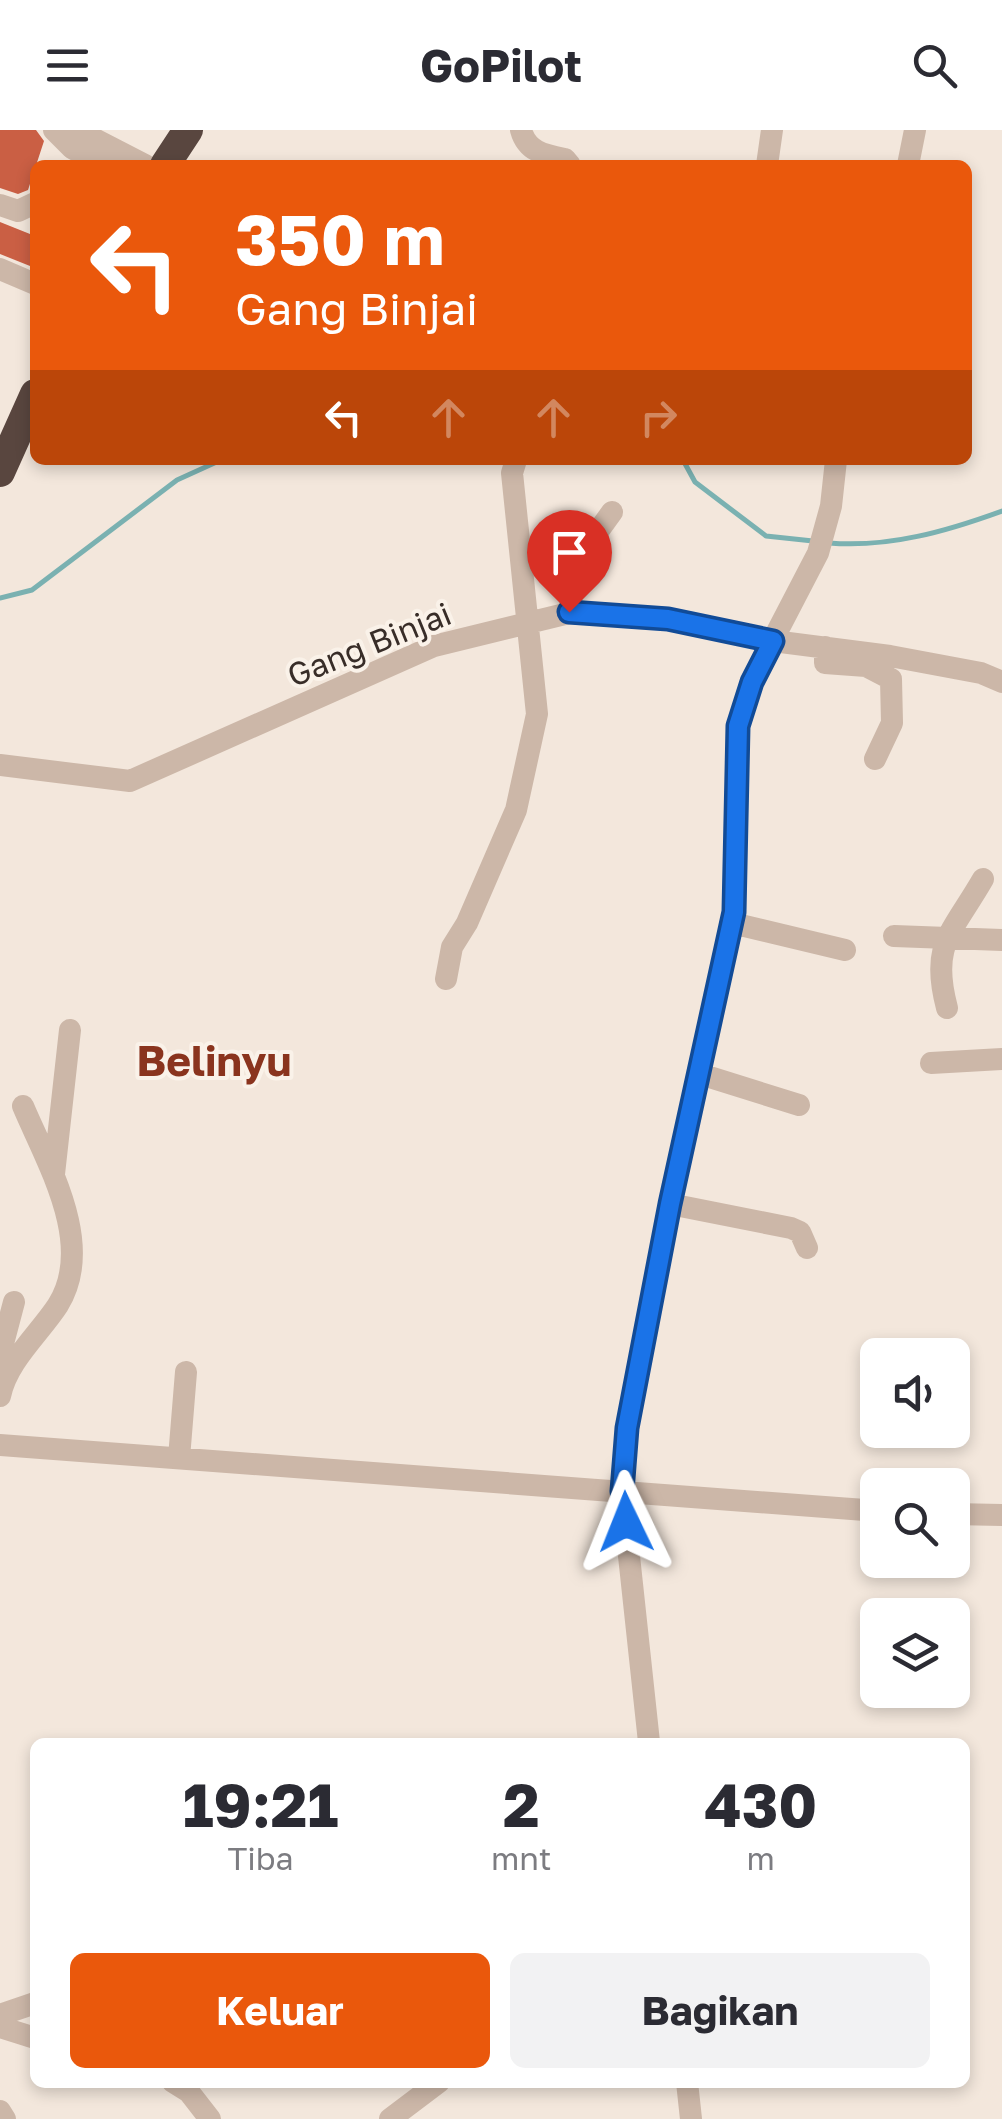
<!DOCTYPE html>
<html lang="id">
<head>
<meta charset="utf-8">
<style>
	body { margin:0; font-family:"Golos Text",sans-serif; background:#f2f2f3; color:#2b2b33; height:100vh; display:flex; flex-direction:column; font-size:38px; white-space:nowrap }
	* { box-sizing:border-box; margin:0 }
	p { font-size:32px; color:#7c7c81 }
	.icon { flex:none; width:55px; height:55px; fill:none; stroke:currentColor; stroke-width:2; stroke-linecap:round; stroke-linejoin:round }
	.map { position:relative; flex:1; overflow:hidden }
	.details { position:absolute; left:30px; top:1608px; width:940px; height:350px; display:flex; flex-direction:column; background:#fff; border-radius:15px; box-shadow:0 5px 15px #0003 }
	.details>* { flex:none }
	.banner { position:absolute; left:30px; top:30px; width:942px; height:305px; border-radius:15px; box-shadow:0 5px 15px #0003; background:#ea580c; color:#fff; overflow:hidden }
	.tools { position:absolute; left:860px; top:1208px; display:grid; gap:20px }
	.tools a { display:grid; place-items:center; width:110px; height:110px; border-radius:15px; background:#fff; box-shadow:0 5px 15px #0003; font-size:50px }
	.pin { position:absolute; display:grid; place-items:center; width:85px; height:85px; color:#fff; margin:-102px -42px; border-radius:50% 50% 50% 0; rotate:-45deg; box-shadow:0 0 10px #0007 }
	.pin .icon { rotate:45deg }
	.me { position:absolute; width:110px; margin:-55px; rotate:358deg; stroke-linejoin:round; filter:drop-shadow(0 0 8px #0008) }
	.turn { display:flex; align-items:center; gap:35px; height:210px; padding:0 40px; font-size:45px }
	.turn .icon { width:130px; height:130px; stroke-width:2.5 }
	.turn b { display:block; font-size:70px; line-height:85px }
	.lanes { display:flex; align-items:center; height:95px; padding:0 40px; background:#0003; justify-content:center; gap:50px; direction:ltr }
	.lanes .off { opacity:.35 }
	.eta { display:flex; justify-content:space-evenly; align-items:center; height:170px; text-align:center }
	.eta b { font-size:60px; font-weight:700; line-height:70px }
	.primary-button { display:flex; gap:20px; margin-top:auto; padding:20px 40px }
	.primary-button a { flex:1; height:115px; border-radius:15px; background:#ea580c; color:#fff; font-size:40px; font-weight:700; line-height:115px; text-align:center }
	.primary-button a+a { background:#f2f2f3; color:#2b2b33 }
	header { display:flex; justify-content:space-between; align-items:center; height:130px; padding:0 40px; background:#fff; font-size:45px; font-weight:700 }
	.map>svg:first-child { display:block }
</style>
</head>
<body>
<header><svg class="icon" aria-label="menu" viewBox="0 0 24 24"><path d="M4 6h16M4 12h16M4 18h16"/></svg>GoPilot<svg class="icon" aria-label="search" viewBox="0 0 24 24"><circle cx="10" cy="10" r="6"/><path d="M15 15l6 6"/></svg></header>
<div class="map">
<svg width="1002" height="1989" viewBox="0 0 1002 1989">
	<rect width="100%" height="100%" fill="#f3e7dc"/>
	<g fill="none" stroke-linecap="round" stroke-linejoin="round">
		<path stroke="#7ab1b1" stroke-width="5" d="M683,330L695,352L766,406L813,411
			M829,413C889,418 947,401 1002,381
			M0,468L32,460L177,350L221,330"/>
	</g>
	<path fill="#ca5f44" d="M0,0H36L44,11L28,60L18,64L0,58Z
		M0,92L35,106V138L0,124Z"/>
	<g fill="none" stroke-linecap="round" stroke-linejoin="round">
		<path stroke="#ccb7a8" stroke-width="22" d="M54,0L72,18L103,35
			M77,0L145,35
			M521,0C527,22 545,25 565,29L570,35
			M767,35L772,0
			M908,35L915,0
			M0,75L18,81L35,73
			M0,139L35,154
			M569,483L578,429L612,382
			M825,517V533L866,536L891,549L892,593L875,629
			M0,635L130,651L434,516L569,483L668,489L773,511L890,526L981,543L1002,552
			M732,793L845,820
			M894,806L1002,810
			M446,849L452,817L467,793L516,680L537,584L512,343L516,330
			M947,878C930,814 952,803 983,749
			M931,933L1002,929
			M700,944L799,975
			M54,1044L70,900
			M670,1074L791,1098L800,1102L807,1118
			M0,1225L14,1172
			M0,1266C7,1231 40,1203 58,1175C96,1114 47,1033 23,976
			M0,1315L878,1381
			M179,1328L186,1242
			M952,1384L1002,1385
			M649,1612L622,1361L627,1299L670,1074L734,782L738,596L751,552L818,423L831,376L836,330
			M0,1885L35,1873
			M0,1897L35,1908
			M173,1952L189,1962L210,1989
			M687,1952L691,1989
			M0,1981L5,1989
			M390,1989L439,1952"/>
		<path stroke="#59463f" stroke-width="30" d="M165,35L188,0
			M0,342L35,264"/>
	</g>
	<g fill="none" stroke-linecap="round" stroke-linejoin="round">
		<g stroke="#114b97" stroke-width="25">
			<path id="route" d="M569,482L668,489L773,511L752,552L738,596L734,782L670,1074L627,1298L622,1361L626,1392"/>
		</g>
		<use href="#route" stroke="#1a73e8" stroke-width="18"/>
	</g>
	<g text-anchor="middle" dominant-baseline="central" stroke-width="8" stroke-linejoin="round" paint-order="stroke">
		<g font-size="32" fill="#382d28" stroke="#faf2e9">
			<text transform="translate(369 514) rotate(-22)">Gang Binjai</text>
		</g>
		<g font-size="42" font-weight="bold" fill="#8a341e" stroke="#faf2e9">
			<text x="214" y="930">Belinyu</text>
		</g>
	</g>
</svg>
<div class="tools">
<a><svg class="icon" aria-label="sound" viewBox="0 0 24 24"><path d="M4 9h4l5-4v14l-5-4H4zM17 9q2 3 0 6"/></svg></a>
<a><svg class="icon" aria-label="search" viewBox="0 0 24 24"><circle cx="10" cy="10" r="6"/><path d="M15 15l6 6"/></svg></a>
<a><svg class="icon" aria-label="layers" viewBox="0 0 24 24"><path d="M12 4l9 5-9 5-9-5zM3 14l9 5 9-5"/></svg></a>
</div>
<div class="pin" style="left:569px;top:482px;background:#d93025"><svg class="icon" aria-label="arrive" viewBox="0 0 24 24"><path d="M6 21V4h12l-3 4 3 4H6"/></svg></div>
<svg class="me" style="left:626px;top:1392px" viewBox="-20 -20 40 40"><path d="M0-17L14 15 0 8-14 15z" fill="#1a73e8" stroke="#fff" stroke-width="4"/></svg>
<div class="banner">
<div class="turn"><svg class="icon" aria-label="left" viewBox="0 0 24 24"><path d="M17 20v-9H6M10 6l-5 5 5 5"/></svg><div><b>350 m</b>Gang Binjai</div></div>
<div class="lanes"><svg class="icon" aria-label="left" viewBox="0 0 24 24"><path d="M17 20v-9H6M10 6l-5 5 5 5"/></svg><svg class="icon off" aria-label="ahead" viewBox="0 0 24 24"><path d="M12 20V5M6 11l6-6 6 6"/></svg><svg class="icon off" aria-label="ahead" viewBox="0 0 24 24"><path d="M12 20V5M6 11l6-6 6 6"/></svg><svg class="icon off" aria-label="right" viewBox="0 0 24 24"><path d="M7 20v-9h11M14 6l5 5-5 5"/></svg></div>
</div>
<section class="details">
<div class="eta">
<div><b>19:21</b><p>Tiba</p></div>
<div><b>2</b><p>mnt</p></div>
<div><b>430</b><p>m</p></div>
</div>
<div class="primary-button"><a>Keluar</a><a>Bagikan</a></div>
</section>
</div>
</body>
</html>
